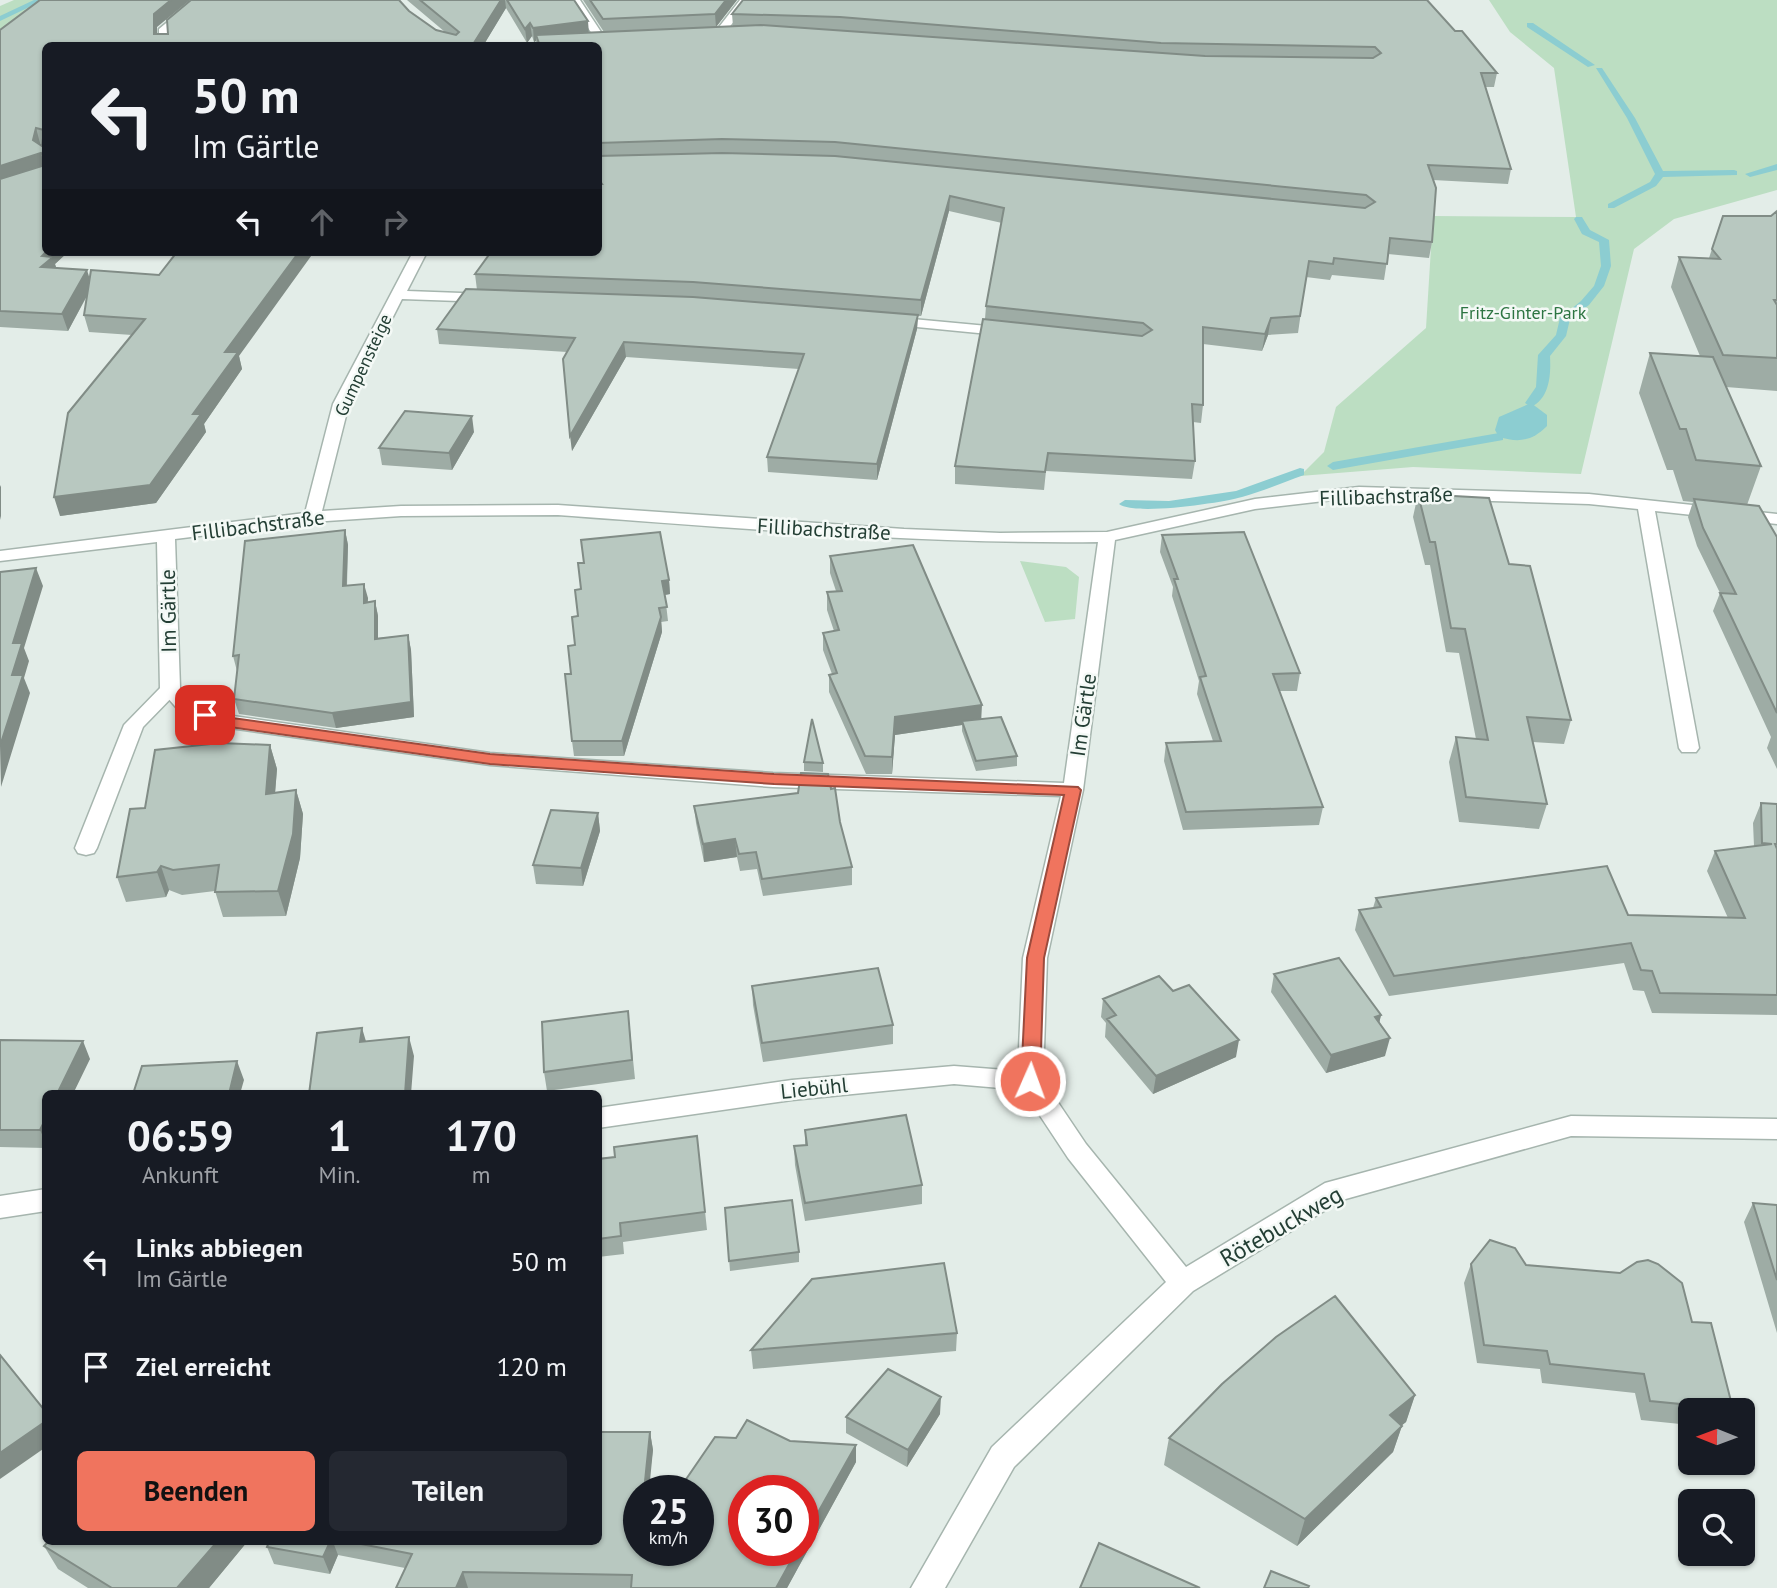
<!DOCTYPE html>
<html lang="de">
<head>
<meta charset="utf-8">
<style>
	body { margin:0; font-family:"PT Sans",sans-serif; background:#242831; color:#f1f3f6; height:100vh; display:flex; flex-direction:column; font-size:26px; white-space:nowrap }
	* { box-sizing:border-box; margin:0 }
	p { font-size:23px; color:#9ea1a6 }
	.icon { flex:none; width:38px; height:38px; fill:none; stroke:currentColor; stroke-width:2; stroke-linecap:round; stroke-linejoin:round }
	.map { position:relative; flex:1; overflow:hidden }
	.details { position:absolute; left:42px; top:1090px; width:560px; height:455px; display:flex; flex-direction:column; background:#171b24; border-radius:10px; box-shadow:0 2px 5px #0004 }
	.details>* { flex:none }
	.hud { position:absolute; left:42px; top:42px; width:560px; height:214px; border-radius:10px; box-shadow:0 2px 5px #0004; background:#171b24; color:#f1f3f6; overflow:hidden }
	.needle { width:46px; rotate:271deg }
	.fabs { position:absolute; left:1678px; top:1398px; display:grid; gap:14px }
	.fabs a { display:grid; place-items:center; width:77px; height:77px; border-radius:10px; background:#171b24; box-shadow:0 2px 5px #0004; font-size:35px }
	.speed { position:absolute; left:623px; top:1475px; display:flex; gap:14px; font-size:35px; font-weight:700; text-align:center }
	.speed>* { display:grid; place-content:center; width:91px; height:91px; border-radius:50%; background:#171b24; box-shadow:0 2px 5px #0004; line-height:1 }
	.speed small { font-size:18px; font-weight:400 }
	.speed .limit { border:10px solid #d22; background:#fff; color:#111 }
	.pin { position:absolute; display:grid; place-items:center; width:60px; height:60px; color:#fff; margin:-30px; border-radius:14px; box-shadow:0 4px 10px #0006 }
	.me { position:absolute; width:77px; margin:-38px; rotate:2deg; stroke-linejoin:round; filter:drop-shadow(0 0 5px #0008) }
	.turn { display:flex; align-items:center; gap:24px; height:147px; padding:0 35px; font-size:32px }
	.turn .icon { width:91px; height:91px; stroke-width:2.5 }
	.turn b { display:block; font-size:49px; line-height:60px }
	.lanes { display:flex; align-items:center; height:66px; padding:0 35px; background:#0003; justify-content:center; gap:35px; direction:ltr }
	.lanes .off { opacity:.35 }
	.eta { display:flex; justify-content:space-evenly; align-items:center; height:119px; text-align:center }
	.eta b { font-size:42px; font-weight:700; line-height:49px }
	.action { display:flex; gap:14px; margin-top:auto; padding:14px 35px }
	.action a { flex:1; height:80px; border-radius:10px; background:#f0745e; color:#111; font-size:28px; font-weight:700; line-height:80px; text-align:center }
	.action a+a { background:#242831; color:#f1f3f6 }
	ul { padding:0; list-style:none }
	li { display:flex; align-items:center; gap:21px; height:105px; padding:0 35px }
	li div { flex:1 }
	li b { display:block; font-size:26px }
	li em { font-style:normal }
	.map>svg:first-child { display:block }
</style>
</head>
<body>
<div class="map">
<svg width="1777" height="1588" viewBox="0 0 1777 1588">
	<rect width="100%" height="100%" fill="#e3ede8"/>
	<path fill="#bcdec2" d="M14,0H80L0,40V6Z
		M1489,0H1777V190L1674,219L1634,249L1581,474L1413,467L1300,476L1324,452L1336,407L1426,328L1433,216L1576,217L1554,68L1510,32Z
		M1020,561L1066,567L1079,577L1075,619L1045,622Z"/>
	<path fill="#8ccdd1" d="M1531,403L1547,415V426C1532,441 1519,443 1499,437L1495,430L1499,417Z"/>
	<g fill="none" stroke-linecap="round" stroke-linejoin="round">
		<path fill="#8ccdd1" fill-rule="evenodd" d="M34,0H44L0,21V16Z
			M1527,23H1533L1595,65L1588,67L1527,27Z
			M1596,68H1602L1635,118L1663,171L1734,170L1737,171V175L1663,177L1656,186L1614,208H1608V204L1650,182L1655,174L1627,118Z
			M1777,164V170L1750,177L1745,174Z
			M1576,217H1582L1590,230L1609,240L1611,266L1604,286L1589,305L1570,319L1566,336L1550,356C1551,374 1550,398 1531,407L1525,403L1536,387L1538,355L1556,335L1560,318L1581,301L1594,286L1601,266L1599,242L1582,234L1574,219Z
			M1499,433L1503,434V440L1333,470L1327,466L1333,462Z
			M1300,468L1304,469V475C1284,482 1263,491 1242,497C1221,503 1134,516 1119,504L1125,500L1169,501L1236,491Z"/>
		<g stroke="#a6b5ae" stroke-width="3">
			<path id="service" d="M194,0H205L167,33H159V29Z
				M570,0H580L605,38L604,40H596Z
				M740,0H750L725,33H717L716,31Z
				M170,683L180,689L143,727L97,848L94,853L86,855L78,853L75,848L124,725L163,685Z"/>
		</g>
		<g stroke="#a6b5ae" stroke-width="3">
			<path id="minor" d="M566,39L570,40V44L523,46Z
				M413,252H427L407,291L488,294L495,298L488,302L402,299L349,404L322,511L401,506L558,505L904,529L1000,533L1107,532L1255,499L1359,487L1589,494L1777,514V524L1655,511L1699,748L1696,752H1682L1679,748L1638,509L1589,504L1359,497L1255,509L1115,540L1083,790L1047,958L1043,1080L1086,1144L1186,1267L1325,1183L1571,1116L1777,1119V1139L1571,1136L1342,1200L1193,1291L1014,1467L945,1588H911L992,1447L1166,1282L1068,1158L1023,1090L954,1084L792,1100L598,1128V1108L792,1080L954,1066L1018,1071L1023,958L1061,796L773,787L490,765L223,727L181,713L160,689L157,542L0,561V551L305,513L333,404ZM558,515C738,528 917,544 1098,542L1064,783L773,773L490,753L226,715L195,705L180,688L175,539L312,522L401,516Z
				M891,317L1009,328L1016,332L1009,336L886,324L884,321L886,318Z
				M46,1189V1211L0,1218V1196Z"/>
		</g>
		<use href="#service" fill="#fff" fill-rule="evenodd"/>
		<use href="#minor" fill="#fff" fill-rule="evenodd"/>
	</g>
	<path fill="#9eaca5" d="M407,0H574L589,33L604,32L583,0H737L716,27L733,26L732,14L1455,31L1497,73L1494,87H1485L1511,169L1508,184L1433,180L1432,242L1429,258L1388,254L1384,280L1332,275L1330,280L1306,277L1298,333L1268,335L1262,351L1203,344V405L1201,423L1193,422L1195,461L1192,479L1046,471L1044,490L955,484V466L985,319L986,306L1002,223L949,211L921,316H918L917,329L877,480L768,472L767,457L799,369L626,357L572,451L567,352L439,344L437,329L477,290L475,274L598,252V46H537L536,41L534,42L532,36L527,43L506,8L483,46H46V252H68L55,264L56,268L90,278L239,356L242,369L204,424L206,432L156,503L60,516L132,335L89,332L84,315L87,296L68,331L0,327V30L157,27V34H168L409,11L436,30L445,32Z
		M1777,211V391L1726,387L1761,466L1747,505L1777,537V769L1767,748L1771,737L1713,611L1720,593L1697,546L1688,517L1693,502L1683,501L1673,470H1667L1639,393L1650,353L1700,356L1671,287L1679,257L1709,258L1723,216H1771Z
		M474,432L452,470L382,465L379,448Z
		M1418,494L1509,564L1571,720L1564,744L1533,742L1547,804L1539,829L1459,822L1449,762L1456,737L1476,739L1459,653L1446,652L1430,565H1425L1413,517Z
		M345,530L348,545L347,586L368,598L367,602L375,601L378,616V638L408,635L411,650L414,717L336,728L239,714L234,699L237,671L233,656Z
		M1162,535L1300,673L1297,691H1279L1323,807L1319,825L1183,830L1164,761L1166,743L1213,741L1197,694L1199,681L1172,596L1173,587L1160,552Z
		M830,556L1017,756V766L976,771L962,731V725L895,735L892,774H866L829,692V675L832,674L823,650V633L834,631L827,610V592L836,591L830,573Z
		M669,580L670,594L665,595L668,621L661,622L662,632L624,756H574L572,741L571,674L578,616Z
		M270,745L277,769L275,793L296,790L303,814L300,858L286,916L223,917L215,891L182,895L169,890L166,897L126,902L117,877L145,808Z
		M804,762L823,763V772L804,771Z
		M1761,803L1777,804V1015L1652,1013L1644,991L1633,990L1624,963L1389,996L1355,930L1359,910L1373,908L1376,898L1628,915L1728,918L1707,871L1715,851L1754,846L1753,823Z
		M694,806L840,822L852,867V885L763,896L757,869L740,871L737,857L704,862L696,823Z
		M598,813L600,831L583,886L536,884L533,865Z
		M1274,974L1381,1015L1379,1023L1385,1056L1326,1073L1271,992Z
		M752,986L893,1025V1044L763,1062L753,1005Z
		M1103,999L1236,1057L1153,1094L1105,1037L1106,1023L1101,1017Z
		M630,1030L635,1079L547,1091L544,1072Z
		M0,1040L90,1059L46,1094V1148L0,1147Z
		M805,1130L922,1185V1204L805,1221L795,1165L794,1146L805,1145Z
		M697,1136L707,1230L623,1242L624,1254L598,1257V1159L615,1157Z
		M1753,1203L1777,1205V1333L1744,1222Z
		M725,1208L799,1252V1262L730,1271Z
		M1471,1264L1526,1265L1692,1322L1733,1409L1732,1410H1690V1425L1641,1420L1635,1393L1542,1383L1540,1369L1477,1363L1464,1283Z
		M957,1333L956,1351L753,1369L751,1350Z
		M1415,1395L1406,1422L1402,1425L1393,1452L1297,1546L1164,1465L1169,1438Z
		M940,1414L907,1467L846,1433V1417Z
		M650,1432L653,1450L639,1550L790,1441L856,1462L787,1588H396L405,1568L338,1555L330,1574L274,1564L267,1547L269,1542H598Z
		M247,1542L209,1588H88L58,1569L44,1546Z"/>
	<path fill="#818c86" d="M171,0H190L157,27V46L154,34V14Z
		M501,0H505L506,8L483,46H472Z
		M726,0H737L716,27L715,14Z
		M588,21L589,34L536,35V41L534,42L533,28Z
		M530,23L532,36L527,43L525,29Z
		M36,128L40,143L38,154L41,153L45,168L0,183V166L33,140Z
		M950,196L949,211L921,316V300Z
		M46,252H68L55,264L58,273L41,267L42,256Z
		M299,252H314L239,356L242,369L204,424L206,432L156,503L60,516L54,497L193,414L225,352Z
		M87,270L92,286L68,331L62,314Z
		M918,315L917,329L877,480V464Z
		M1271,318L1268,335L1262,351L1265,334Z
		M624,342L626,357L572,451L570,436Z
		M472,416L474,432L452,470L449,453Z
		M0,485L1,487V520L0,516Z
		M345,530L348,545L346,601L343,586Z
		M36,568L43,586L24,648L29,661L24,678L30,693L1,787L0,746L12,675L13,643Z
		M669,580L670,594L664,595L662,581Z
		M364,584L368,598L367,617L364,603Z
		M375,601L378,616V653L375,639Z
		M661,617L662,632L624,756L622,741Z
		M408,635L411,650L414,717L336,728L332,713Z
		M982,705L981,723L962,721V725L895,735L892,774V757L895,717Z
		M270,745L277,769L273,818L266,794Z
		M296,790L303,814L300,858L286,916L278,891Z
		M598,813L600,831L583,886L581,868Z
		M735,839L737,857L704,862L703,844Z
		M161,866L169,890L166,897L157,872Z
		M1381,1015L1377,1033L1375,1017Z
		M362,1028L368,1048L360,1042Z
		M409,1037L414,1056L411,1094H405Z
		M1390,1038L1385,1056L1326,1073L1331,1055Z
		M1239,1040L1236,1057L1153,1094L1156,1076Z
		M83,1041L90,1059L73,1094H57Z
		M237,1061L244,1080L240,1094H229Z
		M46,1118V1143L40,1130Z
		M1415,1395L1406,1422L1381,1442L1390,1415Z
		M941,1397L940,1414L907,1467L908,1450Z
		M46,1421V1447L0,1479V1453Z
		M1402,1426L1393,1452L1297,1546L1305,1519Z
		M650,1432L653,1450L649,1491H644Z
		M856,1445V1462L787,1588H776L797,1550H803V1539Z
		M217,1542H247L209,1588H177Z
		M330,1542H333L338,1555L330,1574L323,1557Z
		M463,1572L468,1588H456Z"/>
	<path fill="#b8c8c0" stroke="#818c86" stroke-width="2" fill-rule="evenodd" d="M40,0H171L154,14V34H168L167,20L191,0H399L409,11L436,30L456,35L459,32L420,0H501L472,46H46V252L42,256L53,257L41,267L87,270L62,314L0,311V179L42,166L44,156L41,153L0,166V30ZM36,128L44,130L42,146L33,140Z
		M507,0H574L588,21L533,28L530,23L525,29Z
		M590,0H726L715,14L603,19Z
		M743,0H1427L1455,31H1462L1497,73H1481L1511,169L1428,165L1436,188L1432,242L1390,238L1387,264L1334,258L1333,264L1309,261L1300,316L1271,318L1265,334L1203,327V405L1192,404L1195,461L1048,453L1045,472L955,466L983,319L1142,336L1152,330L1143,323L986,306L1004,208L950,196L921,300L693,282L475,274L491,252H598V184H602L598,178V156L722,153L835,156L1365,208L1375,202L1366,195L835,142L722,139L598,143V46H540L536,35L761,25L1205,56L1373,58L1381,53L1375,47L1161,43L840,17L732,14Z
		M1777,211V300H1774L1777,305V358L1723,355L1679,257L1720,259L1712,249L1723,216H1771Z
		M177,252H299L225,352H238L193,414H201L150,485L54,497L68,413L145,319L84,315L91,270L159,275Z
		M466,289L693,297L918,315L877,464L767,457L804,354L624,342L570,436L563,359L575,338L437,329Z
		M1650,353L1713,357L1761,466L1696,460L1686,429H1680Z
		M405,411L472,416L449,453L379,448Z
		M1418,494L1489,498L1509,564L1530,566L1571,720L1527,717L1547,804L1466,797L1456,737L1488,740L1465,629L1451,628L1435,542H1430Z
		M1694,499L1759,506L1777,537V713L1720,593L1736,594L1703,528Z
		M345,530L343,586L364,584V603L375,601V639L408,635L411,702L332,713L234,699L239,655L233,656L245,541Z
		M660,532L669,580L662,581L667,607L659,608L661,617L622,741H572L565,674H571L568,646L575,645L572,617L578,616L575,590L581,589L578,563H584L581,540Z
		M1244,532L1300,673L1273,674L1323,807L1186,812L1166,743L1221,741L1200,677L1206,676L1174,579H1178L1162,535Z
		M913,545L982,705L895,717L892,757L865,756L829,675L837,673L823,633L839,630L827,592L842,591L830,556Z
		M36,568L13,643H22L12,675H23L0,746V572Z
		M1001,717L1017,756L976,761L962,721Z
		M812,719L823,763L804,762Z
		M220,743L270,745L266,794L296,790L293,834L278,891L215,892L219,865L173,870L161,866L157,872L117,877L130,809L145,808L155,750Z
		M801,773L828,774L831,789L835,788L840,822L852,867L762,879L756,852L739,854L735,839L703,844L694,806L798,793Z
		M1761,803L1777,804V844H1775L1777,849V995L1660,993L1652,971L1641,970L1631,943L1394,976L1359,910L1381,907L1376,898L1607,866L1628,915L1745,918L1715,851L1772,844L1762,843Z
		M551,810L598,813L581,868L533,865Z
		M1339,958L1381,1015L1375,1017L1390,1038L1331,1055L1274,974Z
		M878,968L893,1025L762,1043L752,986Z
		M1159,976L1173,991L1189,985L1239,1040L1156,1076L1107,1019L1116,1015L1103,999Z
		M628,1011L632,1060L544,1072L542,1022Z
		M362,1028L360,1042L409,1037L405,1094H309L317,1033Z
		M0,1040L83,1041L57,1094H46V1118L40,1130H0Z
		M237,1061L229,1094H133L142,1066Z
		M906,1115L922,1185L805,1203L794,1146L807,1145L805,1130Z
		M697,1136L705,1212L620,1223L621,1236L598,1239V1159L615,1157L614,1147Z
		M792,1200L799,1252L729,1261L725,1208Z
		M1753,1203L1777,1205V1280Z
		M1490,1240L1515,1248L1526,1265L1620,1273L1637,1262L1648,1260L1658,1264L1682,1283L1692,1322L1711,1323L1733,1409L1650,1401L1644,1374L1550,1364L1547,1351L1484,1345L1471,1264Z
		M944,1263L957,1333L751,1350L812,1279Z
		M1335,1296L1415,1395L1390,1415L1402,1426L1305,1519L1169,1438L1222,1384L1276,1337Z
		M0,1355L46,1412V1421L0,1453Z
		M888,1369L941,1397L908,1450L846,1417Z
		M747,1420L790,1441L856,1445L803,1539V1491H744V1550H797L776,1588H631L632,1575L463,1572L456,1588H396L412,1554L351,1542H598V1432H650L644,1491H639L638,1551L698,1550V1491H678L715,1437L736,1438Z
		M48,1542H217L177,1588H112L44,1546Z
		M269,1542H330L323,1557L267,1547Z
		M1099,1543L1200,1588H1080Z
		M1271,1571L1309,1586L1308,1588H1264Z"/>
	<path fill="#f0745e" stroke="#9c4b3d" stroke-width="2" d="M205,710L225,717L490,754L774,774L1078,787L1081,790L1044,958L1040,1081L1037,1086L1030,1088L1023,1086L1021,1081L1027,958L1064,795L774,784L490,764L223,726L200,718L198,715Z"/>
	<g text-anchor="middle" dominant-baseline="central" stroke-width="5" stroke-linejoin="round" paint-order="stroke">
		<g font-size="18" fill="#2d7542" stroke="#f4f9f6">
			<text x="1523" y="312">Fritz-Ginter-Park</text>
		</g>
		<g font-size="18" fill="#233e34" stroke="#f4f9f6">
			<text transform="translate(363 365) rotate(-65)">Gumpensteige</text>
		</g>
		<g font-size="21" fill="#233e34" stroke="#f4f9f6">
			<text transform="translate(1386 496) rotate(-2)">Fillibachstraße</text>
			<text transform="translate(258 525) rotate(-7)">Fillibachstraße</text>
			<text transform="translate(824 529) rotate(3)">Fillibachstraße</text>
			<text transform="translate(168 611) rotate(-91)">Im Gärtle</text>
			<text transform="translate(1083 715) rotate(-82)">Im Gärtle</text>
			<text transform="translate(814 1088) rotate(-6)">Liebühl</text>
		</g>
		<g font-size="24" fill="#233e34" stroke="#f4f9f6">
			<text transform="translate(1281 1226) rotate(-30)">Rötebuckweg</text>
		</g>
	</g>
</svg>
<div class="fabs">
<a><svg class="needle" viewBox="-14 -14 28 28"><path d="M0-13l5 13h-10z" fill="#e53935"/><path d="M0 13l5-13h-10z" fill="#9ea1a6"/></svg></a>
<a><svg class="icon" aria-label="search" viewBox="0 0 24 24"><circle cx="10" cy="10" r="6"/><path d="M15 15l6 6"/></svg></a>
</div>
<div class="speed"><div>25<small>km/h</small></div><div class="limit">30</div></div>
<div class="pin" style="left:205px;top:715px;background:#d93025"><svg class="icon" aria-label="arrive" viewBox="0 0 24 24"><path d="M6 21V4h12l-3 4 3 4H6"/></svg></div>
<svg class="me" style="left:1030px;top:1081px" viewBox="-20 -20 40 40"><circle r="17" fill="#f0745e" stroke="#fff" stroke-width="3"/><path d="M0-11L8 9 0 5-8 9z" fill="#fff"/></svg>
<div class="hud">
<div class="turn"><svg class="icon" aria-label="left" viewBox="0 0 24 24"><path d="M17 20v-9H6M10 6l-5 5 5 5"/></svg><div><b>50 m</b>Im Gärtle</div></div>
<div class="lanes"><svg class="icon" aria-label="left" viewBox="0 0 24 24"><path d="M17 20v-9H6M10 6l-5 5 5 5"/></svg><svg class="icon off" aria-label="ahead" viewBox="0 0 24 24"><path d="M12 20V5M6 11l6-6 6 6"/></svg><svg class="icon off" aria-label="right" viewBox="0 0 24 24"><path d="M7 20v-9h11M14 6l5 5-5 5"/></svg></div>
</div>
<section class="details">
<div class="eta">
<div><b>06:59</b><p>Ankunft</p></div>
<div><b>1</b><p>Min.</p></div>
<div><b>170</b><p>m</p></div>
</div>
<ul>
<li><svg class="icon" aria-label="left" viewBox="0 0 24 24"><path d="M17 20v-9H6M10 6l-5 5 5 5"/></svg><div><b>Links abbiegen</b><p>Im Gärtle</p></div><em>50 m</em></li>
<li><svg class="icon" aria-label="arrive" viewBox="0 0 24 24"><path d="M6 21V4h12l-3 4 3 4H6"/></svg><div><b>Ziel erreicht</b></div><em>120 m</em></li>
</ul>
<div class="action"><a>Beenden</a><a>Teilen</a></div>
</section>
</div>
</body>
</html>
